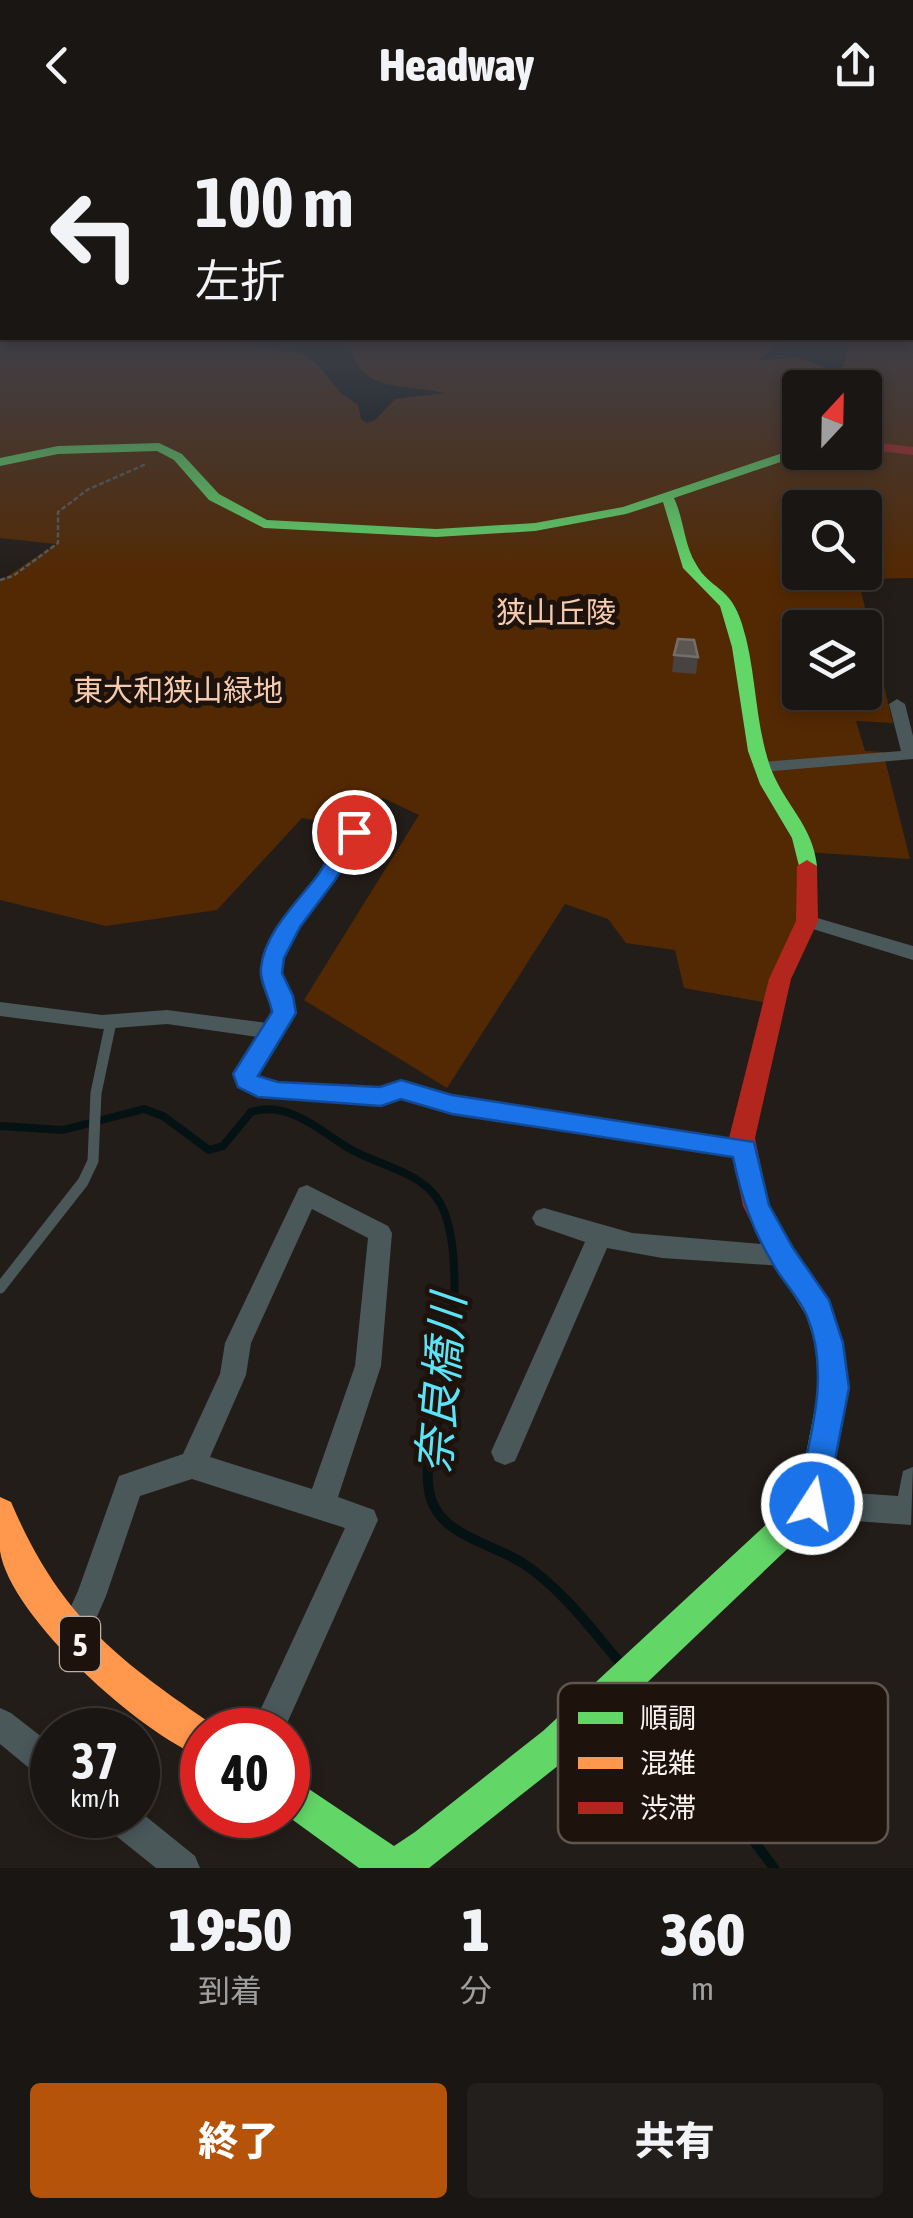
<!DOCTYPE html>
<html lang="ja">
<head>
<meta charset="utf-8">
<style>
	body { margin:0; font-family:"Asap Condensed","Noto Sans JP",sans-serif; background:#231f1c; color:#f1f3f6; height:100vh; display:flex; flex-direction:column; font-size:38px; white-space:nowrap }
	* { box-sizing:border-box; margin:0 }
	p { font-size:32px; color:#9f9fa0 }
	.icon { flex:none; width:55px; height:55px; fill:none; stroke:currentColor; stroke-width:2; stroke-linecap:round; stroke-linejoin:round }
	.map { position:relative; height:1738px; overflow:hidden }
	.details { display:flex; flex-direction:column; background:#1a1613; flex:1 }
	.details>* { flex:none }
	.guide { position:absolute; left:0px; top:0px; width:915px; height:210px; box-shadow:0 5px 15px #0003,0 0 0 2px #383533; background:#1a1613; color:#f1f3f6; overflow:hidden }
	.needle { width:65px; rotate:22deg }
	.buttons { position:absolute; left:782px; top:240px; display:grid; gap:20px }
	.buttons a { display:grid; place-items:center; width:100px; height:100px; border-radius:10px; background:#1a1613; box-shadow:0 5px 15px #0003,0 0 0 2px #383533; font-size:50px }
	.speed { position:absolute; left:30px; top:1578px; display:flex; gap:20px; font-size:50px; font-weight:700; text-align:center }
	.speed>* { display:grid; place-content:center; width:130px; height:130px; border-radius:50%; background:#1a1613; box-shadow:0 5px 15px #0003,0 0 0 2px #383533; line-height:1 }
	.speed small { font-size:25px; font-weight:400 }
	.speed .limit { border:15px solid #d22; background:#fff; color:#111 }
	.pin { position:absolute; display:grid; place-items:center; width:85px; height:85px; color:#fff; margin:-42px; border:5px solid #fff; border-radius:50%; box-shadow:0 2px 10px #0007 }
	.me { position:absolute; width:110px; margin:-55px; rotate:11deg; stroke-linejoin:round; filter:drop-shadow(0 0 8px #0008) }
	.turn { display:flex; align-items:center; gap:35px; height:210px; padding:0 30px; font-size:45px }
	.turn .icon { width:130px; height:130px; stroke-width:2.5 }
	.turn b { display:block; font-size:70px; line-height:85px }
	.eta { display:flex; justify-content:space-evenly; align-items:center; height:170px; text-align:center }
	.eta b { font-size:60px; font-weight:800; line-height:70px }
	.cta { display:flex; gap:20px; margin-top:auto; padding:20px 30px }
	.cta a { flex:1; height:115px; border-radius:10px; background:#b45309; color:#fff; font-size:40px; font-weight:800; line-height:115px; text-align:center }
	.cta a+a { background:#231f1c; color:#f1f3f6 }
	header { display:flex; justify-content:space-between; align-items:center; height:130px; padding:0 30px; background:#1a1613; font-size:45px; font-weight:800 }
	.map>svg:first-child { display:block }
</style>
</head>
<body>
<header><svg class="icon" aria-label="back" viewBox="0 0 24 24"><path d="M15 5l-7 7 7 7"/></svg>Headway<svg class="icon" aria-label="share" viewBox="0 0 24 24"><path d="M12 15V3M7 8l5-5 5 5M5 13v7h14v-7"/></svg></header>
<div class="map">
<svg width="913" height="1738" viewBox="0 0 913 1738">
	<rect width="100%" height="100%" fill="#231d19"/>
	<path fill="#532903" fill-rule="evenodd" d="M0,205L229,208L235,213L299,223L316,233L341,263L360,277L361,289L375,290L394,269L444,263C401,252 355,264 349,208H778V213L759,229L799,228L835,241L843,236L849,216L856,211L913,205V448L858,449L893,593L856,591L865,621L883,622L910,729L805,722L807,777L768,873L684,858L675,820L626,813L608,789L565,774L447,958L304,870L419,685L383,668L355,698L302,688L217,780L106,796L0,770V451L56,414L0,408ZM800,258H865V322H800ZM800,378H865V442H800ZM800,498H865V562H800Z"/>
	<path fill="#051214" d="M229,208H349C355,264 401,254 444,263L395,269L375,290L367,293L361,289L358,274L341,263L316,233L306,226L285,218L235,213Z
		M778,208H865L849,216L843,236L835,241L799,228L759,230L778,213Z"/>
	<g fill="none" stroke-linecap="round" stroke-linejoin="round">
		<path stroke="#051214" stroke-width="8" d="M0,996L63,1000L144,979L163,986L209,1020L223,1016L251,982C285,971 315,996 342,1014C369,1033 407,1037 431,1061C466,1094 453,1205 448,1249"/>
		<path stroke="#051214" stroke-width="10" d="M448,1247C443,1285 419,1330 431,1369C443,1407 495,1414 524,1434C562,1459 592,1500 621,1534
			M638,1555L774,1738"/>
		<path stroke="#555c5b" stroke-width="2.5" stroke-dasharray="5 2.5" stroke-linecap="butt" d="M0,450L13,446L58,413V382L87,360L146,334"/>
		<path stroke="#4a585a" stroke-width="11" d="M0,1158L83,1052L93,1031L96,963L111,892"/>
		<path fill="#4a585a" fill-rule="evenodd" d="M897,569L905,574L913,606V629L761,642L753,637L761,632L901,621L889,574Z
			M354,697L363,702L334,749L298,796L283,828L281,843L294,883L256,945L263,951L279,953L380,959L401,952L451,967L744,1010L752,1013L755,1019L752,1025L744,1028L451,983L401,968L381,975L258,966L239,956L234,944L258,907L167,894L102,899L0,886V872L102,885L167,880L267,893L274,883L261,843L263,828L283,790L321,742L348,698Z
			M807,785L913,816V830L800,795L798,791Z
			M307,1055L388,1096L392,1103L381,1236L338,1367L374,1380L378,1390L284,1600H251L345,1398L192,1349L140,1366L106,1466L84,1516L73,1520L62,1516L58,1505L78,1461L119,1346L183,1324L220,1244L225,1213L299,1058ZM312,1079L368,1108L355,1236L312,1359L210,1327L246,1245L251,1213Z
			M544,1078L632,1103L783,1116L792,1119L795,1126L792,1133L783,1136L662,1128L607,1118L515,1331L505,1335L495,1331L491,1322L585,1112L536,1095L532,1088L536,1081Z
			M913,1337L911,1395L812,1388L802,1384L798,1374L802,1364L812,1360L898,1366L903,1341Z
			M0,1578L11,1583L52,1615V1651L40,1647L0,1614Z
			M138,1680L195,1726L200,1738H156L105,1697L100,1685H138Z"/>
		<path fill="#63d668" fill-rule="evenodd" d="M159,313L182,324L219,364L267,390L436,399L535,393L623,377L800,317V322L804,324L674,368C684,389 684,415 696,434C710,460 730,455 742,494C757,541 754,592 771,639C785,675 813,696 817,736L807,742L800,740L792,708L760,654L748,621L732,517L720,476L683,438L663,372L626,384L535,401L436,407L264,398L209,370L174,330L157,321L58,324L0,336V328L58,316Z
			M780,1109L790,1113L829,1171L843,1213L849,1258L823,1385L569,1627L429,1738H359L286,1685L288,1645L394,1716L415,1702L543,1601L798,1365L819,1258L815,1213L806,1185L766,1121L770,1113Z"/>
		<path fill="#ff974d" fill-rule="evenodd" d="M0,1367L11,1372C59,1485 116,1529 215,1596L216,1600H202V1627C142,1605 10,1487 0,1421C0,1404 0,1384 0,1367Z"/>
		<path fill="#b3261e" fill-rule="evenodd" d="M865,311L913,317V325L865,319Z
			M807,730L817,736L818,791L791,849L755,1008L769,1075L794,1121L790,1129L780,1133L770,1129L743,1076L729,1008L769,849L796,791L797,736Z"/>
	</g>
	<path fill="#484340" d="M674,525L698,527L696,544L672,542Z"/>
	<path fill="#5c5653" stroke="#756f6b" stroke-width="2.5" d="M678,509L694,510L698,527L674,525Z"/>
	<linearGradient id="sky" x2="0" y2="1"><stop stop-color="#13100e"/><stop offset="0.46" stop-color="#3f4049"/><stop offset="1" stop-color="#3f4049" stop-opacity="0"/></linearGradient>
	<rect width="913" height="448" fill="url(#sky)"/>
	<path fill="#1a73e8" stroke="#114b97" stroke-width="2.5" d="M354,696L364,702L335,750L300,797L284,828L282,843L293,866L296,883L258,946L278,952L380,957L401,950L452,965L754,1012L769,1075L793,1118L829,1170L843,1213L849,1258L824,1386L812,1390L801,1386L796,1374C808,1314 832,1246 807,1186C799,1167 783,1152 773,1134C752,1099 741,1067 733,1027L452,984L401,969L381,976L258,967L238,957L233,944L272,882C270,868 259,851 261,838C264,803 298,771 318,745C328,730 337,713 347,698Z"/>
	<g text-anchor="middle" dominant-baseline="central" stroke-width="10" stroke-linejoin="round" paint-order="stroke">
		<g font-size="30" fill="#f5cbb0" stroke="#1e130c">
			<text x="556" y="482">狭山丘陵</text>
			<text x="178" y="560">東大和狭山緑地</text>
		</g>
		<rect fill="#1e130c" stroke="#b9b0aa" stroke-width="2.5" x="60" y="1487" width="40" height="54" rx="8"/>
		<g font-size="32" font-weight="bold" fill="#fbf3ee">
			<text x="80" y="1514">5</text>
		</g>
		<g font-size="45" font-style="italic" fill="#5be4f7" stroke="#1e130c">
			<text transform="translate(441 1254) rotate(-85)">奈良橋川</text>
		</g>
	</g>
	<rect x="558" y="1553" width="330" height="160" rx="15" fill="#1e130c" stroke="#605650" stroke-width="2.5"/>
	<rect x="578" y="1582" width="45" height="12" fill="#63d668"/>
	<rect x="578" y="1627" width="45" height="12" fill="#ff974d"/>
	<rect x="578" y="1672" width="45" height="12" fill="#b3261e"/>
	<g font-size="28" fill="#fbf3ee">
		<text x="640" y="1598">順調</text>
		<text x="640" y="1643">混雑</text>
		<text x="640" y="1688">渋滞</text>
	</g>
</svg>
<div class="buttons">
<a><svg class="needle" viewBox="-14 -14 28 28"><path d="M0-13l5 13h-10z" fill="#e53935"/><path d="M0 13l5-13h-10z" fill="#9f9fa0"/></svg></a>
<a><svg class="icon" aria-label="search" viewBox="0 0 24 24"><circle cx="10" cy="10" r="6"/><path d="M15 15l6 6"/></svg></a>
<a><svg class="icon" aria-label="layers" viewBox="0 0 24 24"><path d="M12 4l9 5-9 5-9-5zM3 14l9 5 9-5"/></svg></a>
</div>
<div class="speed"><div>37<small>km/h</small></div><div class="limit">40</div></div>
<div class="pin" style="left:354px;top:702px;background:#d93025"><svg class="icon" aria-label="arrive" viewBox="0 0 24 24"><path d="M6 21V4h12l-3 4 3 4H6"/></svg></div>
<svg class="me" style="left:812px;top:1374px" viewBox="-20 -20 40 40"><circle r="17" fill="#1a73e8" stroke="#fff" stroke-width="3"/><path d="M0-11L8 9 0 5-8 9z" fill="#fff"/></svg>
<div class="guide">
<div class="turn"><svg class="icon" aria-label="left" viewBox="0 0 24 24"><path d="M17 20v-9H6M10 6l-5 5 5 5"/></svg><div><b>100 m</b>左折</div></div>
</div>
</div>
<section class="details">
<div class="eta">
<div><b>19:50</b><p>到着</p></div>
<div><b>1</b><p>分</p></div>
<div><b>360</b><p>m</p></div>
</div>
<div class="cta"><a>終了</a><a>共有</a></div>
</section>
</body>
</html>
